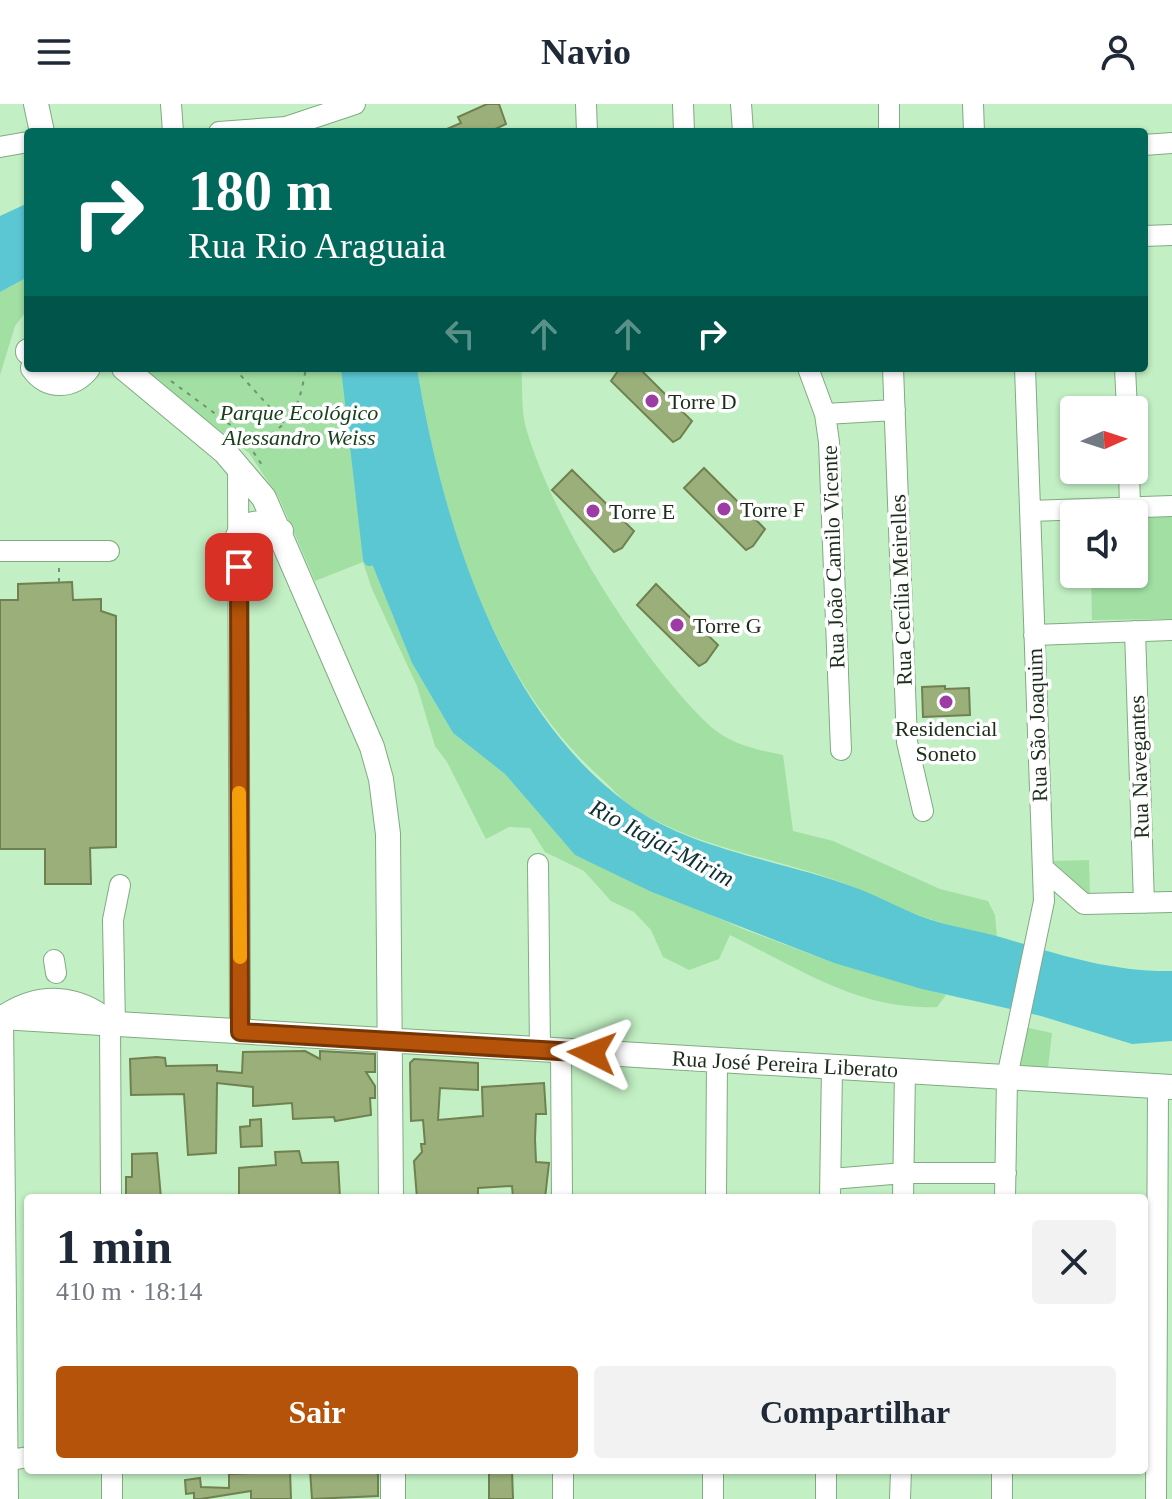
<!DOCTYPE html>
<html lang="pt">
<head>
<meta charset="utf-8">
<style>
	body { margin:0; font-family:"Times New Roman",serif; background:#f2f2f3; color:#1f2937; height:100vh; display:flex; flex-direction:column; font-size:30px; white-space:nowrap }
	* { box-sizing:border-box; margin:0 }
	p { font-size:26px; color:#747a83 }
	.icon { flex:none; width:44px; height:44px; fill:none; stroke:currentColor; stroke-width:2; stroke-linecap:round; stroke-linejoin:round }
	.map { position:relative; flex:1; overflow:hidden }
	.details { position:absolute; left:24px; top:1090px; width:1124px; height:280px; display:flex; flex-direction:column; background:#fff; border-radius:8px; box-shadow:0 2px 6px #0004 }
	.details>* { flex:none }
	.guide { position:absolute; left:24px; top:24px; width:1124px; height:244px; border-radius:8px; box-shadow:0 2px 6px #0004; background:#00695c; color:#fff; overflow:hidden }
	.needle { width:52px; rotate:87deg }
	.controls { position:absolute; left:1060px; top:292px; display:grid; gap:16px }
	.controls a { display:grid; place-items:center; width:88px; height:88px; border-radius:8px; background:#fff; box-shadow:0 2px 6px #0004; font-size:40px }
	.pin { position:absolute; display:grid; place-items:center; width:68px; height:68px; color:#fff; margin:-34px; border-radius:16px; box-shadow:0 4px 12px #0006 }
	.me { position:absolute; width:88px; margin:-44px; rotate:273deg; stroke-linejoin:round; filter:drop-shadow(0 0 6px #0008) }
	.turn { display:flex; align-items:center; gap:28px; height:168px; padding:0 32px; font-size:36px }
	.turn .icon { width:104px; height:104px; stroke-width:2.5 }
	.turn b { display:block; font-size:56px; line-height:68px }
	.lanes { display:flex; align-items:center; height:76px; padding:0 32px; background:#0003; justify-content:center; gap:40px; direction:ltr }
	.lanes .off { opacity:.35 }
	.round { display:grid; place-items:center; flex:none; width:84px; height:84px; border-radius:8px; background:#f2f2f3 }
	.overview { display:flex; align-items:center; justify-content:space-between; height:136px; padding:0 32px }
	h1 { font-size:48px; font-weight:700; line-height:60px }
	.cta { display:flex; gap:16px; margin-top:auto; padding:16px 32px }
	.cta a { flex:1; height:92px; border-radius:8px; background:#b45309; color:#fff; font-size:32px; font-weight:700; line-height:92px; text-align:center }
	.cta a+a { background:#f2f2f3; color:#1f2937 }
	header { display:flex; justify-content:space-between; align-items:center; height:104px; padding:0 32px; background:#fff; font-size:36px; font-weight:700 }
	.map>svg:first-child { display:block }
</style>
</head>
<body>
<header><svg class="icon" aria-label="menu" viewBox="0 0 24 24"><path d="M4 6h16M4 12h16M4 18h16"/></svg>Navio<svg class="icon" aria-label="person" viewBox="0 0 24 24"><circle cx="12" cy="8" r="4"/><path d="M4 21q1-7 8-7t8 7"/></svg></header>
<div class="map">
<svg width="1172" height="1395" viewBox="0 0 1172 1395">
	<rect width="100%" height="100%" fill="#c2efc3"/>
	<path fill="#a1dfa3" d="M28,173V205L15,222L0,271V188Z
		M139,264H348L370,455L412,559L453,629L505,670L575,751L743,825L834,859L946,891L937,903C859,907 797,863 730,831L719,855L689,866L663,853L651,826L634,808L611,797L584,767L545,748L530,724L509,723L486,735L447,658L435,642L417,582L372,485L363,458L315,477L279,394L249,349Z
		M417,264H521C523,283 521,306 526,324C552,415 641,557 710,622C730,640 757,646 783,651L793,727L833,737L940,785L988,797L995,811L997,833C972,827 946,821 921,812C891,802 863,785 832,775C765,751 688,742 628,700C619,693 611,683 602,675C488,573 442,411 417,264Z
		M1134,413H1172V515L1092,516L1091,470H1134Z
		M1089,756L1090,792L1052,757Z
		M1024,923L1052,929L1047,972L1019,969L1017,960Z"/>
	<path fill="#5bc7d3" d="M28,99V173L0,188V112Z
		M348,264H417C442,415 498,605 628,700C694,748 785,756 859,785C880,793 899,804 920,812C948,823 979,826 1007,835C1063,852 1114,868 1172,867V937L1132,940L1041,912L922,885L834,859L652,788L575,751L505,670L453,629L412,559L370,455Z"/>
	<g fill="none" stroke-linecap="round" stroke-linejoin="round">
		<path stroke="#5bc7d3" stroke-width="14" d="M348,264L370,455"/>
	</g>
	<path fill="#9baf7b" stroke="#6f814f" stroke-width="2" d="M487,0H499L506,20L489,28H440L461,19L458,13Z
		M620,264H639L692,317L680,334L673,338L611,277Z
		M704,364L765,425L753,442L746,446L684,384Z
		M572,366L634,427L622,444L614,448L552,386Z
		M72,478L73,496L101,495V507L116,512V743L90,744L91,780H45V745H0V496H18V480Z
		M656,480L718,541L706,558L699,562L637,501Z
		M945,582V585L969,584L970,611L923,613L922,583Z
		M305,947L320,955V947L375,950V968H366L375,982V994H370L371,1011L335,1017L334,1013L293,1015L292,999L253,1002V983L217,979L216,1049L188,1051L184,990L131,991L130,955L157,953L165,954L166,962L217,961V967L242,969L243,948Z
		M414,955L478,959V986L440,984L438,1016L483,1012L482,983L544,979L546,1010H536L535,1035L536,1058L549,1059L545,1094H513L512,1082L478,1084V1094H417L414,1057L422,1048L421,1040H425L423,1016L411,1017L410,959Z
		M261,1015L262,1042L241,1043L240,1023L250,1022V1016Z
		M299,1047L302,1059L338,1058L340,1094H239V1064L276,1061L275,1048Z
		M157,1049L161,1094H126V1073H132V1050Z
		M250,1366H290L291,1395H251V1387L201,1395H194V1389L186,1390L185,1376L200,1374L201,1383L229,1384V1370L250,1369Z
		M310,1366H378V1392L312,1395Z
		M489,1366H512L513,1395H489Z"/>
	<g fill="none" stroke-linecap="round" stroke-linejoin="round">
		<g stroke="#81ab82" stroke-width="22">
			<path id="minor" d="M171,0L173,28
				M586,0L587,28
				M683,0L684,28
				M741,0L743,28
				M889,0V28
				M973,0L974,28
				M219,28L286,23L355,0
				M1144,41L1172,39
				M0,43L28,38
				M1144,132L1172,131
				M808,264L825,310L829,338L841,646
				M893,264L907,638L923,707
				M1125,264L1127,306
				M825,310L895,306
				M238,361L240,928
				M1129,366L1130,403
				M1030,407L1172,402
				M0,447H109
				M1135,527L1144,799
				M1034,531L1172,526
				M538,760L540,946
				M1043,764L1084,800L1172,798
				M54,856L56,869
				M3,914L8,1395
				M110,920L111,1094
				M115,920L113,816L120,781
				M561,947L562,1094
				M831,1075L904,1069H1006
				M716,1094L717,956
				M830,1094L832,963
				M903,1094L905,967
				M1005,1094L1007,973L1044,797L1025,264
				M0,1358L28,1353
				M563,1366V1395
				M112,1395V1366
				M713,1395V1366
				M826,1395V1366
				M900,1395L901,1366
				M1002,1395V1366
				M1156,1395L1158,982"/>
		</g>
		<g stroke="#81ab82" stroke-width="26">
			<path id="major" d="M36,0L42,28
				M28,247V248
				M33,264C48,285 73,283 88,264
				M124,264L225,348L264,394L372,643L381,675L388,730L391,1094
				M238,432C250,414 264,418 281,427
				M6,912C40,890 77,892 108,918
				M0,913L1172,983
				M393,1366V1395"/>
		</g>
		<path stroke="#729273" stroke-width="2" stroke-dasharray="4 6" stroke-linecap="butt" d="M234,264L286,321
			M171,277L240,328L264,364
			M254,341C292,318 298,309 306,264
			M59,464V479"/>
		<use href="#minor" stroke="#fff" stroke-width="20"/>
		<use href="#major" stroke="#fff" stroke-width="24"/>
	</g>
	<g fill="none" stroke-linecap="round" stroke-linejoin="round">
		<g stroke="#753606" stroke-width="20">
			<path id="route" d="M239,463L240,928L592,949"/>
		</g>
		<use href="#route" stroke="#b45309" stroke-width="14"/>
		<path stroke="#f59e0b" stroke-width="14" d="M239,689L240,853"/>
	</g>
	<g fill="#9d3ca4" stroke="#fff" stroke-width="3">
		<circle cx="652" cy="297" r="8"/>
		<circle cx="724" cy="405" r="8"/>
		<circle cx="593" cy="407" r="8"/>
		<circle cx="677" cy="521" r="8"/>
		<circle cx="946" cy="598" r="8"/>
	</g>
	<g text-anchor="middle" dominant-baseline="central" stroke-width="7" stroke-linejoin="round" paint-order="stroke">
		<g font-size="22" fill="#1c2d1c" stroke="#fff" text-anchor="start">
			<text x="668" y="297">Torre D</text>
			<text x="740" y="405">Torre F</text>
			<text x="609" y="407">Torre E</text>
			<text x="693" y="521">Torre G</text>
			<text x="946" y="624" text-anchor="middle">Residencial<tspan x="946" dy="25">Soneto</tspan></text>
		</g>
		<g font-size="22" font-style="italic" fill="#17411b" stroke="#fff">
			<text x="299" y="308">Parque Ecológico<tspan x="299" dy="25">Alessandro Weiss</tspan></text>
		</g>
		<g font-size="22" fill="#1c2d1c" stroke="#fff">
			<text transform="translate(833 453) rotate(-92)">Rua João Camilo Vicente</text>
			<text transform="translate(901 486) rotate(-92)">Rua Cecília Meirelles</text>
			<text transform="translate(1037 621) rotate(-92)">Rua São Joaquim</text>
			<text transform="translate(1139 663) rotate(-92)">Rua Navegantes</text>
			<text transform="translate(785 960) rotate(3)">Rua José Pereira Liberato</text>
		</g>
		<g font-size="24" font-style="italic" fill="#0e3034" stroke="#fff">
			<text transform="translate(662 739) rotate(28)">Rio Itajaí-Mirim</text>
		</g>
	</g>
</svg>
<div class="controls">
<a><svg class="needle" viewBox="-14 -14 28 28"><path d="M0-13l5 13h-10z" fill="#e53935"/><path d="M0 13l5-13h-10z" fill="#747a83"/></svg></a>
<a><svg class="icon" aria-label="sound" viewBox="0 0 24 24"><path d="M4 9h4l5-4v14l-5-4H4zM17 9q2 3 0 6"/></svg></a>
</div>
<div class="pin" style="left:239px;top:463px;background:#d93025"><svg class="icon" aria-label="arrive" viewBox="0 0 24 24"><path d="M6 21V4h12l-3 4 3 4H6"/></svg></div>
<svg class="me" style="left:592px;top:949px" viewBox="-20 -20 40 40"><path d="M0-17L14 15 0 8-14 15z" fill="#b45309" stroke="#fff" stroke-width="4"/></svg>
<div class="guide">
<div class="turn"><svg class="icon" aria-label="right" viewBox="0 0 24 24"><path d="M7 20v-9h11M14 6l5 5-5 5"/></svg><div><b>180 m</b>Rua Rio Araguaia</div></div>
<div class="lanes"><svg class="icon off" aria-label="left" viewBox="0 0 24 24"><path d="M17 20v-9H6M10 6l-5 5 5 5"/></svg><svg class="icon off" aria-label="ahead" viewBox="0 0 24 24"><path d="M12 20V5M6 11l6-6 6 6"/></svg><svg class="icon off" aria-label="ahead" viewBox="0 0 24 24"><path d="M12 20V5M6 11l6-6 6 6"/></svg><svg class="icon" aria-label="right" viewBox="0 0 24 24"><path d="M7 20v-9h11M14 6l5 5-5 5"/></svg></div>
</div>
<section class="details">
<div class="overview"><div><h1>1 min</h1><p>410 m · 18:14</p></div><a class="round"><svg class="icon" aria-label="close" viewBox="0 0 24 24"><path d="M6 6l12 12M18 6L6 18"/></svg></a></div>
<div class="cta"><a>Sair</a><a>Compartilhar</a></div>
</section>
</div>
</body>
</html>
